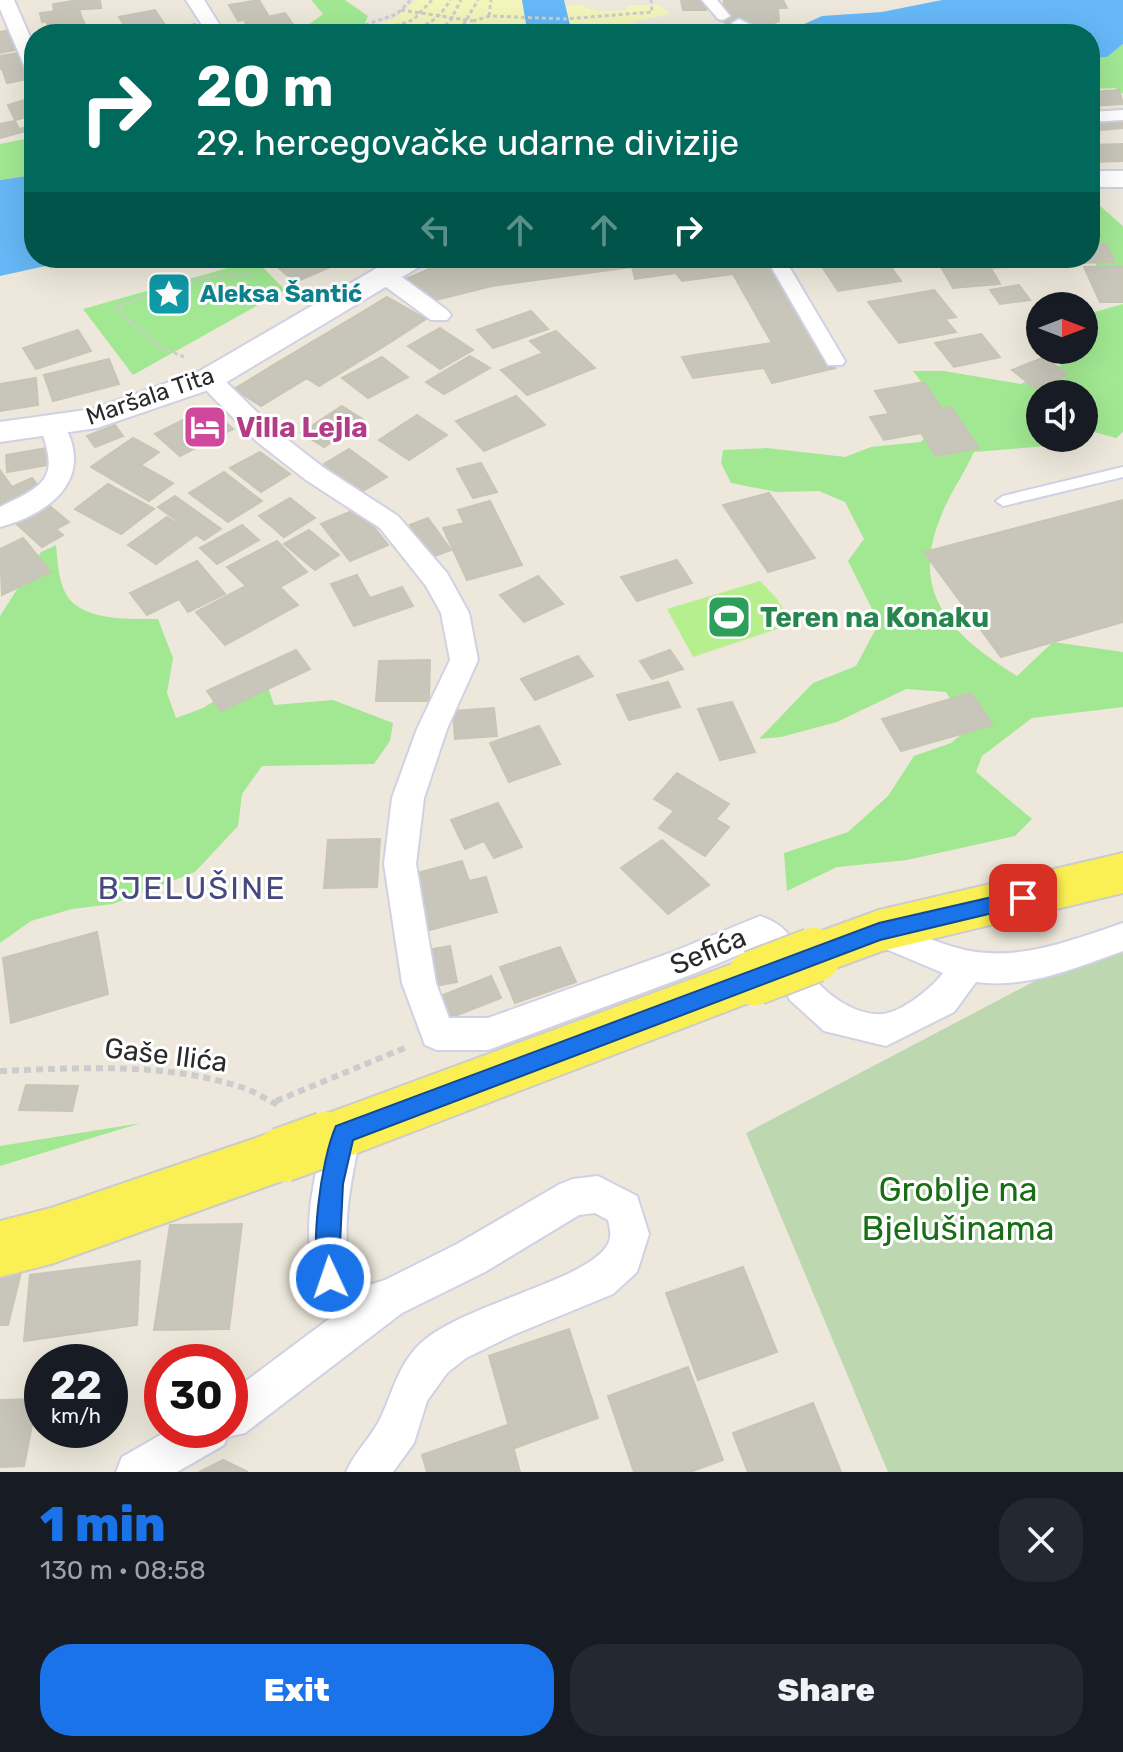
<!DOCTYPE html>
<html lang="en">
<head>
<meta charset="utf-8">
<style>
	body { margin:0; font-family:Rubik,sans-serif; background:#242831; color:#f1f3f6; height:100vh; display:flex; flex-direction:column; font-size:30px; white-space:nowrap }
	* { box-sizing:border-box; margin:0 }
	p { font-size:26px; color:#9ea1a6 }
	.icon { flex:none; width:44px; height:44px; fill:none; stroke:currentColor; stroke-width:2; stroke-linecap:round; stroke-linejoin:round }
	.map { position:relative; height:1472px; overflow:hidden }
	.side { display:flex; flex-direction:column; background:#171b24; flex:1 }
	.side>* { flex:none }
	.banner { position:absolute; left:24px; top:24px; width:1076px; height:244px; border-radius:32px; box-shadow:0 8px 32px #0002; background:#00695c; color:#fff; overflow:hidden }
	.needle { width:52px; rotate:90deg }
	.buttons { position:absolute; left:1026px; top:292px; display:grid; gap:16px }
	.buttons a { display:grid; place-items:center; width:72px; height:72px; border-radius:50%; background:#171b24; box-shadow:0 8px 32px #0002; font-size:40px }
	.speed { position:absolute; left:24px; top:1344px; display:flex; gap:16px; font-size:40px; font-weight:700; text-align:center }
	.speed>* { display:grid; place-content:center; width:104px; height:104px; border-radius:50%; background:#171b24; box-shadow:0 8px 32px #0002; line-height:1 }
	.speed small { font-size:20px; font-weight:400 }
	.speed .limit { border:12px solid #d22; background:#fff; color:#111 }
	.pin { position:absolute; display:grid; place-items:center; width:68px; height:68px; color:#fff; margin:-34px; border-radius:16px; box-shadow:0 4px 12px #0006 }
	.me { position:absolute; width:88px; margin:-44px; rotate:357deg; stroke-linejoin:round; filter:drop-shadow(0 0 6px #0008) }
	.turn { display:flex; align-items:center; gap:28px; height:168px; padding:0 40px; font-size:36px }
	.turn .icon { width:104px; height:104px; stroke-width:2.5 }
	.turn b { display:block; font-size:56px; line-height:68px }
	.lanes { display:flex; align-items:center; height:76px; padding:0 40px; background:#0003; justify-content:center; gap:40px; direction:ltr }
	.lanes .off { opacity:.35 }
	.round { display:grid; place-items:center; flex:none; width:84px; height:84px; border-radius:32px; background:#242831 }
	.head { display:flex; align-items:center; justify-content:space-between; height:136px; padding:0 40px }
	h1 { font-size:48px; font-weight:800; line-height:60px; color:#1a73e8 }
	.cta { display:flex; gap:16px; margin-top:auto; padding:16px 40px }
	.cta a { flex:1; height:92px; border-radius:32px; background:#1a73e8; color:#fff; font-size:32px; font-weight:800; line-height:92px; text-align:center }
	.cta a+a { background:#242831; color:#f1f3f6 }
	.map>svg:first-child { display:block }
</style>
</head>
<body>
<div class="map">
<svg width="1123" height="1472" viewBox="0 0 1123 1472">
	<rect width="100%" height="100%" fill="#ede8db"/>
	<path fill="#a2e893" d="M311,0H345L368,16L363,28L365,34H296L323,14Z
		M1123,44V94L1115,88L1090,89V59L1107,57Z
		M34,137V175L0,180V144Z
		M1099,205L1123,226V299L1090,257V207Z
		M256,260L285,290L133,375L83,309Z
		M1123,304V432L1116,438L1094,432L1084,435V394H1040V438H1073L1048,446L974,452C963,476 946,499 938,524C910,599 959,640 1017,676L1053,642L1123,652V707L1032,718L982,756L976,772L1032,819L1015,836L907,860L837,867L787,891L784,853L848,832L888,796L914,756L951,743L968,729L946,692L906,689L837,722L781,737L759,739L813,683L856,666L879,623L848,561L864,539L845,502L819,491L777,492L731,483L721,463L723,450L767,448L845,457L871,447L921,442L929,431L926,388L913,371H944L1021,384L1061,365L1052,350H1084V315Z
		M56,545C58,563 58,586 71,601C90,621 133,619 158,619L173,658L167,693L176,718L203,708L239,685L268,687L274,705L333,700L393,723L390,741L374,764L262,766L242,794L238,826L195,872L113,904L72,909L31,921L0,943V616L41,552Z
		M141,1123L0,1166V1146Z"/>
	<path fill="#f4f5bb" d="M416,0H536L567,6L581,4C593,13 611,11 626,10L628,5H659L670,14L632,22L641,25L634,29L617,25L600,26L599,29H584L567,34H365L363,28L394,19Z"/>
	<path fill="#bdd8b1" d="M1123,948V1472H888L746,1133L1050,973Z"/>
	<path fill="#b6f08e" d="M760,581L777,599L792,624L693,657L667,609Z"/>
	<path fill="#66b8f7" d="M942,0H1123V44L1107,57L1090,59V34H782L822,16L882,12Z
		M723,24L735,34H567L584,29L617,25L634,29Z
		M34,175V258H82L0,276V180Z"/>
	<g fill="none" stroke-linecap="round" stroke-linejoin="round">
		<path fill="#66b8f7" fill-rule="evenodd" d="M522,0H564L570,25L564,34H519L526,24Z"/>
	</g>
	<path fill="#c8c6ba" stroke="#c9c5b4" stroke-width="2" d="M79,0H100L101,8L54,11L53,4Z
		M259,0L268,15L238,21L229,5Z
		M681,0H704L706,10H683Z
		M724,0H783L787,8H778L779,21L766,26H758L750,21L732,26L717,19L730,14L729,10H723Z
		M79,8L81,16L42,22L40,13Z
		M155,10L167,28L129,34L119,17Z
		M285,13L295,27L280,30L281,34H254L245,22Z
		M81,16L85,25L50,34L46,21Z
		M195,24L201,34H163L162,31Z
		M9,30L15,50L0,53V32Z
		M17,53L22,65L0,69V56Z
		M22,65L27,79L7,83L2,69Z
		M1119,90L1123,104L1090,106V92Z
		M34,97V115L15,120L8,105Z
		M1123,118V128L1090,131V120Z
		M15,121L19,129L34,125V129L0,138V124Z
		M1123,144V161L1090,162V145Z
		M1106,244L1115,262L1075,263L1072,258H1090V245Z
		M267,258H349V259L295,282Z
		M454,258H773L835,368L772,383L764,368L693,378L682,357L772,343L733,274L682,281L676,273L635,279L632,267L492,286L432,301L406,279Z
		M936,258H985L1000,284L953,288Z
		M989,258H1020L1024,265L994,268Z
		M885,259L901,281L838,291L823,268Z
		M1123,266V302H1100L1084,267Z
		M1019,285L1030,300L1000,304L990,290Z
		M934,290L956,317L945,319L956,332L899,343L868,302Z
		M387,297L426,319L389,343L349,320Z
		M531,311L548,329L493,348L477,330Z
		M349,320L389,343L319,386L280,361Z
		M440,328L473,350L440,369L408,346Z
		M78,330L91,351L36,369L23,348Z
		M556,331L595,368L527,395L501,370L543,353L530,341Z
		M981,334L1000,357L954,367L935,343Z
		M470,356L490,368L444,394L426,382Z
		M382,357L408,377L368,398L342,378Z
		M1045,357L1067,375L1035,388L1012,370Z
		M109,359L119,384L53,401L44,375Z
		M280,361L307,378L261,406L234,389Z
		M36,378L38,405L0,411V384Z
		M924,382L942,409L951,407L979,448L936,456L921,433L884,440L870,417L889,414L875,391Z
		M516,396L545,425L484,451L456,421Z
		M342,406L364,420L324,447L301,433Z
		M209,407L233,429L180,456L155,434Z
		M417,415L447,435L409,460L379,440Z
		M115,425L123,436L95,447L87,436Z
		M133,438L159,452L141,465L173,483L149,501L91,467Z
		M53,447L54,464L7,472L6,455Z
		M349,449L387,477L361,492L324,464Z
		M260,452L290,474L261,492L230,468Z
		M481,463L497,492L473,498L457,469Z
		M0,470L12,487L32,478L42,490L0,508Z
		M224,472L262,501L228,522L189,493Z
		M108,484L154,509L121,534L75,509Z
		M769,493L815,558L768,572L723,505Z
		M175,496L221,529L204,540L158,507Z
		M290,498L315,518L284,537L259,516Z
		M1123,500V622L1001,657L924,552Z
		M490,501L522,565L467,580L443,528L464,523L458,510Z
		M46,503L69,522L56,529L63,535L42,547L13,521Z
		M359,508L388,545L350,561L321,524Z
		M167,517L196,535L156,564L128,545Z
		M428,518L451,550L432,557L410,525Z
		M242,525L259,540L217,564L200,548Z
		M309,530L339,555L315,570L284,544Z
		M23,538L51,572L2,595L0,549Z
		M277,541L307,572L280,587L298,605L225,645L196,612L246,586L227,567Z
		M677,560L692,583L637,601L621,577Z
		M197,561L225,594L188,612L179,599L147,615L130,593Z
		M357,575L370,598L402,587L413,606L354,626L331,584Z
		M538,576L563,604L524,622L500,595Z
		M296,650L310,669L221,711L207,691Z
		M670,650L683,669L652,679L640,661Z
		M578,656L593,676L535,700L521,679Z
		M430,660L429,701H376L379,661Z
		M668,682L680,707L629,720L617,695Z
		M971,693L993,725L901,751L882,719Z
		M732,702L755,752L720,760L698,709Z
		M494,708L497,736L455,739L453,711Z
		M539,726L560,764L509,782L490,743Z
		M677,773L729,804L716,819L729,827L705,856L659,828L674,811L654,799Z
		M498,803L522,847L494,858L484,841L465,849L451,820Z
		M380,839L377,887L324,888L328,840Z
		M662,840L709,885L668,914L621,868Z
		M462,861L469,881L486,877L497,912L426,931L410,875Z
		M97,932L108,994L11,1023L3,958Z
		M450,946L457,982L429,987L422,951Z
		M560,947L576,982L515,1003L500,967Z
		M491,976L501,998L447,1019L438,997Z
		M26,1085L78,1086L72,1111L19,1110Z
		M242,1224L229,1329L154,1330L170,1225Z
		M0,1252H26L8,1325H0Z
		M140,1261L137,1325L24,1341L30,1275Z
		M743,1267L777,1352L698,1380L666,1293Z
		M569,1329L598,1418L515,1448L489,1356Z
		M688,1367L723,1460L690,1472H634L608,1396Z
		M37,1399L24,1466L0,1467V1400Z
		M813,1403L841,1472H748L733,1433Z
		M507,1425L520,1472H427L422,1455Z
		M223,1460L248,1472H199Z"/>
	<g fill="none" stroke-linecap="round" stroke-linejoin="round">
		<g stroke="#d0d1e4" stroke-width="4">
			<path id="service" d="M1123,467V477L1003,506L996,501L1003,496Z"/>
		</g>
		<g stroke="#d0d1e4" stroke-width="4">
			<path id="pedestrian" d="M702,0H717L730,16L723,20L718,19Z
				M739,19L763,31L765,34C752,34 741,34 732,23Z
				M1123,110V120L1090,122V112Z
				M766,258H784L845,361L842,365H828Z"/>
		</g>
		<g stroke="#d0d1e4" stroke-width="4">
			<path id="minor" d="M0,0H14L34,46V68L25,67L23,63L0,9Z
				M186,0H204L219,24L216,28H204Z
				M383,267L391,269L447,310L451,315L447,320H431L375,279L372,274Z
				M209,371L218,374L274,429L324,468L398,516L447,573L469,613L478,660L447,729L424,798L416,864L436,983L449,1018H488L670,953L760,916C798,929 793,951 814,978C829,997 857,1016 883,1014C902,1012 932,988 943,973L867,941L862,931L867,921L879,917C904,926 928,940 954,947C1012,965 1069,941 1123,923V951C1075,968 1027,989 976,982L954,1012L886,1046L824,1031L790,1000L766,953L757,947L693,974L488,1050H437L425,1045L402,983L384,864L392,798L417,729L450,660L441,613L426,586L380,528L306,480L256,441L200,384L197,379L200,374Z
				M51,416L60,418C97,475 55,512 0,527V507C49,484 59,477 39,424L42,418Z
				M343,1116L356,1121L361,1133C351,1182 338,1234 354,1283L366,1286L385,1280L457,1244L560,1184L573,1179L598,1176L637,1196L649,1234L637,1272L613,1294L513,1335L466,1358L447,1373L427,1401L414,1443L393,1472H346C355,1451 373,1436 382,1415C393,1390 399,1365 419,1345C458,1305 589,1281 608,1244C612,1236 610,1229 608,1220L595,1213L579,1215L485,1272L402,1313L245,1433L227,1437L224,1445L177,1472H116L122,1457L169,1430H230V1393L333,1316L327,1314C299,1246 308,1203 325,1133L330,1121Z"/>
		</g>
		<g stroke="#d0d1e4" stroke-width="4">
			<path id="tertiary" d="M1090,171H1123V187H1090Z
				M394,258H428L424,264L220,386L97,428L0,442V422L93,409L198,372Z"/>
		</g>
		<g stroke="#ccc" stroke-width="4">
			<path id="primary" d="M1123,853V893L882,951L814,976L797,970L789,955L797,940L879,910Z
				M754,956L772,962L779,978L772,994L326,1165L308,1157L301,1173L282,1181L51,1264L0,1277V1221L51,1208L282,1129L300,1136L307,1121Z"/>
		</g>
		<path stroke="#ccc" stroke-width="3" stroke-dasharray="4 3" stroke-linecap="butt" d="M401,10L473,21
			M489,16L491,0
			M365,25L397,14L411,0
			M366,25L394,34
			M382,30L413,20L432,0
			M399,34C421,29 439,21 450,0
			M426,34L449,23L461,0
			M453,34L461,29L478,0
			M479,34L473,21L490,16L565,19L652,12L651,0
			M184,357L158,346L115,307L206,277L254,274"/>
		<path stroke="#ccc" stroke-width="6" stroke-dasharray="7 5" stroke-linecap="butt" d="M0,1071C81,1068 163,1062 241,1087C254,1091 267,1100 280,1106
			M276,1101L407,1047"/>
		<use href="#service" fill="#fff" fill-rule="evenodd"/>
		<use href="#pedestrian" fill="#fff" fill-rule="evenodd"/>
		<use href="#minor" fill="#fff" fill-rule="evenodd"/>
		<use href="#tertiary" fill="#fff" fill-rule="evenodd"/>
		<use href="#primary" fill="#fbf053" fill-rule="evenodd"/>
		<g stroke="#ccc" stroke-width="58" stroke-linecap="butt">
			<path id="primary-bridge" d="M754,978L814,955
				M282,1155L326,1139"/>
		</g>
		<use href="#primary-bridge" stroke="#fbf053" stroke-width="54"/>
	</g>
	<path fill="#1a73e8" stroke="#114b97" stroke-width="2" d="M1023,890L1030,892L1033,898L1030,904L880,940L353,1140L343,1184L339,1264L342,1278L338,1287L330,1290L322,1287C308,1253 321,1159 336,1126L879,923Z"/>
	<defs>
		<g id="sight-square" transform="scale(2.3)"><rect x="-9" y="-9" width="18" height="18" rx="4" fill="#0f9aa8" stroke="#fff"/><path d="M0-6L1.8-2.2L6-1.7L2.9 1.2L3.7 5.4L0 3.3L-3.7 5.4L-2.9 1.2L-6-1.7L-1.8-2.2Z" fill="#fff"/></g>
		<g id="hotel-square" transform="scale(2.3)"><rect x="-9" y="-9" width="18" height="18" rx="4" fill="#d1479c" stroke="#fff"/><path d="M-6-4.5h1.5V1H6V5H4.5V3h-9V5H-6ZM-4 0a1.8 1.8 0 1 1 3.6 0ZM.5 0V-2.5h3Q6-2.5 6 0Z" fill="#fff"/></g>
		<g id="stadium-square" transform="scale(2.3)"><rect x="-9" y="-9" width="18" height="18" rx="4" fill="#2e9e5b" stroke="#fff"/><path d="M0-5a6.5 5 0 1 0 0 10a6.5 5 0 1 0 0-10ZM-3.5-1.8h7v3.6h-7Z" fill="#fff"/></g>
	</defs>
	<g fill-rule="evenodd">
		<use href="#sight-square" x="169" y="294"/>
		<use href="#hotel-square" x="205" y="427"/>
		<use href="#stadium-square" x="729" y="617"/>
	</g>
	<g text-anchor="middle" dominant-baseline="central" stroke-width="6" stroke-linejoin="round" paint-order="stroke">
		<g font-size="24" font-weight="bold" fill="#0d838f" stroke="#fff" text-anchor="start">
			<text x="200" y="294">Aleksa Šantić</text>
		</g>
		<g font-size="24" fill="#2a2a2a" stroke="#fff">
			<text transform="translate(150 396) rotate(-19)">Maršala Tita</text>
		</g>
		<g font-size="28" font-weight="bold" fill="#b23c85" stroke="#fff" text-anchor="start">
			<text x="236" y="427">Villa Lejla</text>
		</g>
		<g font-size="28" font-weight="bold" fill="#27864d" stroke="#fff" text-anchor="start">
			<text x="760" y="617">Teren na Konaku</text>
		</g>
		<g font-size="28" fill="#2a2a2a" stroke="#fff">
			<text transform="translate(708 951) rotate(-23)">Sefića</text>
			<text transform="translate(166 1055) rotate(7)">Gaše Ilića</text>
		</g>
		<g font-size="32" letter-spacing="2" fill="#47487e" stroke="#fff">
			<text x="192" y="888">BJELUŠINE</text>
		</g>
		<g font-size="34" fill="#186d15" stroke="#fff">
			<text x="958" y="1189">Groblje na<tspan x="958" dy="39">Bjelušinama</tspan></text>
		</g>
	</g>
</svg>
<div class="buttons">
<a><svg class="needle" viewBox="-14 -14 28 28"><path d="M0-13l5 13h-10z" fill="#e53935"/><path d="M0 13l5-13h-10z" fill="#9ea1a6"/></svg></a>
<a><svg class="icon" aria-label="sound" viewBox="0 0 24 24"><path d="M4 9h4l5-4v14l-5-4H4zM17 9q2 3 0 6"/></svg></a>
</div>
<div class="speed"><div>22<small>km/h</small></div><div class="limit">30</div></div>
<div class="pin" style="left:1023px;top:898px;background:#d93025"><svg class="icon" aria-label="arrive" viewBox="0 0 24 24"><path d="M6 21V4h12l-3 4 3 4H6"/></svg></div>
<svg class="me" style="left:330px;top:1278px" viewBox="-20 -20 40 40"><circle r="17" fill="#1a73e8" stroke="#fff" stroke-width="3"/><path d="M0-11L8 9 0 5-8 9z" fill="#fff"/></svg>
<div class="banner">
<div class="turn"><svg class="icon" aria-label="right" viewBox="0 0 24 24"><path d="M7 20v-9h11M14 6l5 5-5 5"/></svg><div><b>20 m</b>29. hercegovačke udarne divizije</div></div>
<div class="lanes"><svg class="icon off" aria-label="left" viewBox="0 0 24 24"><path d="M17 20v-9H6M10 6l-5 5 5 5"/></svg><svg class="icon off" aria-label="ahead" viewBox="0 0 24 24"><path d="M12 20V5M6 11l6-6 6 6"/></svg><svg class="icon off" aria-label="ahead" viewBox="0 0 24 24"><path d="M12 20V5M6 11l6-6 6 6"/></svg><svg class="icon" aria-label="right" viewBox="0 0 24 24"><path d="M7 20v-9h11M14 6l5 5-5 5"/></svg></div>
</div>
</div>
<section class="side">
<div class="head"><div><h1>1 min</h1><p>130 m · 08:58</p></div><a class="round"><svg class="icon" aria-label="close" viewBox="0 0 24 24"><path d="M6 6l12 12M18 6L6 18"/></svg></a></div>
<div class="cta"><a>Exit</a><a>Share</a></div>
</section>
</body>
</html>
